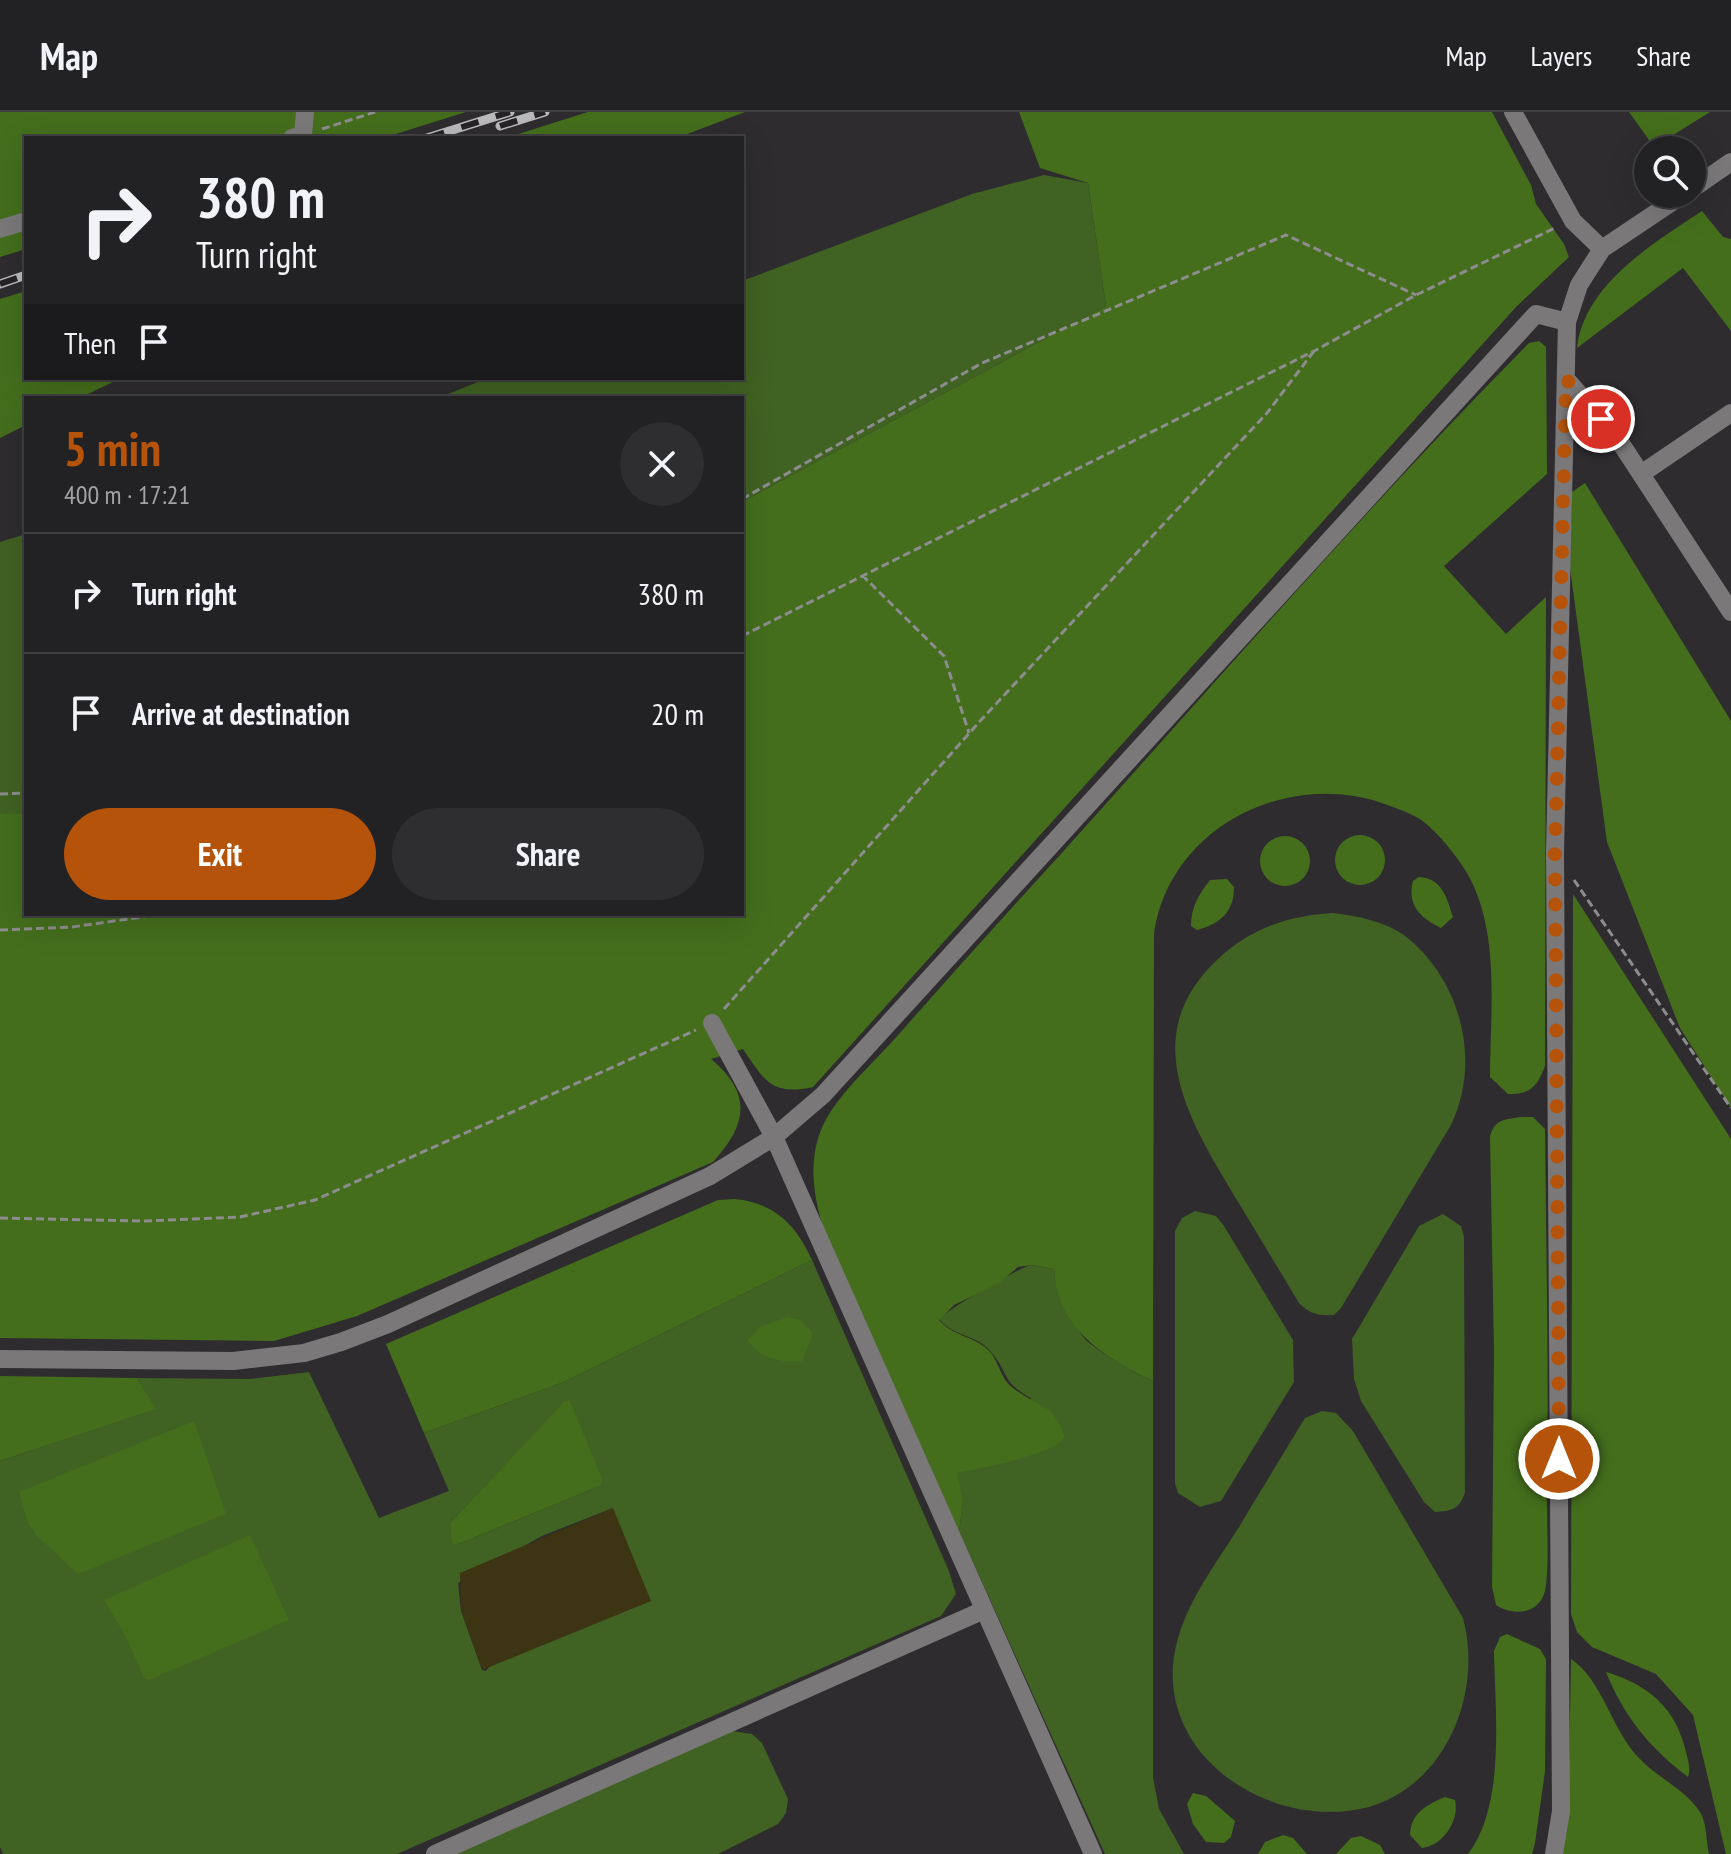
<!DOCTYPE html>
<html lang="en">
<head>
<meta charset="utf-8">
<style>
	body { margin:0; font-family:"PT Sans Narrow",sans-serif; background:#2e2e30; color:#f1f3f6; height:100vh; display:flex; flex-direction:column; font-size:30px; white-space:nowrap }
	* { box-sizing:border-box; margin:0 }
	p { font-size:26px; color:#a2a3a6 }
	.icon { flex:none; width:44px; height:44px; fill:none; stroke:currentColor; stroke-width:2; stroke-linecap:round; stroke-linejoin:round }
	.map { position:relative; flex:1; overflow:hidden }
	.sheet { position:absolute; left:24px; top:284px; width:720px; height:520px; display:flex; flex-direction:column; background:#222123; border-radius:0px; box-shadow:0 8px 32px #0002,0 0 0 2px #3f3e41 }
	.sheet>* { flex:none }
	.top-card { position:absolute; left:24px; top:24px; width:720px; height:244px; border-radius:0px; box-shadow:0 8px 32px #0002,0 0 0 2px #3f3e41; background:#222123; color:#f1f3f6; overflow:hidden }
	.controls { position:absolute; left:1634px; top:24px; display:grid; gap:16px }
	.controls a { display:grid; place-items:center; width:72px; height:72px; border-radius:50%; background:#222123; box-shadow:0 8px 32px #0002,0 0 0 2px #3f3e41; font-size:40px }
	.pin { position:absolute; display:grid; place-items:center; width:68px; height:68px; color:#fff; margin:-34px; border:4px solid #fff; border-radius:50%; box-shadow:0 2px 8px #0007 }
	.me { position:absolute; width:88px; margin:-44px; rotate:0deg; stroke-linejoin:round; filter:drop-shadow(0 0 6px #0008) }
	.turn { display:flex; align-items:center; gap:28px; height:168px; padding:0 40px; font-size:36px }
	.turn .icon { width:104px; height:104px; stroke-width:2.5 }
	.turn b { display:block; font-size:56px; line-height:68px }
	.then { display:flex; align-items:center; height:76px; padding:0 40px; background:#0003; gap:16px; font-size:30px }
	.round { display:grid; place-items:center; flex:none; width:84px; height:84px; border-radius:42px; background:#2e2e30 }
	.head { display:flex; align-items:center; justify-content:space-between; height:136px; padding:0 40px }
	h1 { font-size:48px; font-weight:700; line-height:60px; color:#b45309 }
	.primary-button { display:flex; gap:16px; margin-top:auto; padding:16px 40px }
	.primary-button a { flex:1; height:92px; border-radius:48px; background:#b45309; color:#fff; font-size:32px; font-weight:700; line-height:92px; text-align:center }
	.primary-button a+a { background:#2e2e30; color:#f1f3f6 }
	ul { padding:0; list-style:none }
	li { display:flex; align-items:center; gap:24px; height:120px; padding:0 40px; border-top:2px solid #3f3e41 }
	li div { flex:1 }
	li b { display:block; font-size:30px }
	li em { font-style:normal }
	header { display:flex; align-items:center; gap:48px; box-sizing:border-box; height:112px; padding:0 40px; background:#222123; border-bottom:2px solid #3f3e41 }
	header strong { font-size:38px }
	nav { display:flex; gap:44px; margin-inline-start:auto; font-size:28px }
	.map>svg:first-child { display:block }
</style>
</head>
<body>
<header>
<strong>Map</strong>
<nav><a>Map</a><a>Layers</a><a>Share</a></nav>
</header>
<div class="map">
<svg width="1731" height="1742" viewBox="0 0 1731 1742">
	<rect width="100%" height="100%" fill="#2e2c2f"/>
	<path fill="#406222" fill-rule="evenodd" d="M1044,63L1088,71L1106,194L742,390V286H438L488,266H742V169L972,82Z
		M26,422V702H0V430Z
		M1333,801C1357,804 1384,809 1404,823C1461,867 1482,949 1451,1013L1341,1196L1334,1203C1318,1204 1310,1202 1299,1191C1278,1156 1257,1121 1235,1085C1190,1010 1136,924 1217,848C1251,816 1287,804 1333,801Z
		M1195,1099L1216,1104L1224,1114L1293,1228L1294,1270L1221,1389L1200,1395L1178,1381L1175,1371V1119L1182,1106Z
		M1443,1102L1461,1114L1464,1125L1465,1380C1460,1397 1452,1399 1435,1400L1424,1390L1361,1289L1354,1267L1352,1227L1419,1114Z
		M812,1148L949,1459L956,1482L941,1504L397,1742H3L0,1735V1349L155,1297L137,1266L250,1267L309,1260L379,1406L449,1379L424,1321L564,1270ZM565,1290H570L600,1374L456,1433L450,1411ZM613,1396L486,1559L482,1558L461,1499L458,1471L542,1424Z
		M1032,1153L1054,1157L1055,1168C1062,1183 1077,1221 1088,1230C1107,1245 1129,1258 1153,1269V1665L1159,1697L1184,1742H1105L959,1419L963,1390L956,1361L997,1349L1031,1286C1002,1271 1009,1261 991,1240C977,1222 955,1226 939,1207C950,1196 1019,1155 1032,1153Z
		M1322,1299L1336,1301L1353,1319L1463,1506C1485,1587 1439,1690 1347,1699C1250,1709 1148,1630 1178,1526C1190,1485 1217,1450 1239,1415C1261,1378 1283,1342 1305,1306Z
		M733,1619L752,1622L762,1631L788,1687L786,1701L778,1712L718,1742H448Z"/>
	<path fill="#446e1c" d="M0,0H466L383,26H26V137L0,145Z
		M588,0H745L677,26H506Z
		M1019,0H1492L1531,73L1536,92L1564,132L1569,145L1516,195L813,975C771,984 765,969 743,937L711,947C752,981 748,1012 713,1050L357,1204L274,1229L0,1226V702H26V802H742V390L1106,194L1088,71L1040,56Z
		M1629,0H1710L1654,35Z
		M1702,99L1723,125L1731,127V219L1683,156L1577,236C1584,173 1652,132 1702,99Z
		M26,179V266H121L80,286H26V313L0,326V187Z
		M1539,229L1546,235L1547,362L1444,454L1506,522L1546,485L1545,954C1537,975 1531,982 1508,982L1490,965C1490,900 1501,820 1467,761C1456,743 1440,723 1424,710C1412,701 1393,695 1379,690C1282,659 1168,718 1154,823L1153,1269C1104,1246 1057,1216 1054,1157L1032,1153L1018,1155L999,1171L954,1193L939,1208C953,1224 970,1223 986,1236C999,1246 999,1266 1013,1276C1036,1294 1057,1293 1064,1325C1057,1342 978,1357 957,1361L963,1390L959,1419L823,1115C811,1076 807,1035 831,999C849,972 877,947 899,922C952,862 1006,802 1060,743C1215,571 1367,395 1529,231Z
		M1585,371L1731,609V996L1680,916L1607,730L1570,456L1572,380Z
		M1335 748a25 25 0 1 1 50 0a25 25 0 1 1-50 0Z
		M1260 749a25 25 0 1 1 50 0a25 25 0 1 1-50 0Z
		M1419,765C1442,766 1447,786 1453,805L1441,816C1420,806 1407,793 1413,769Z
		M1227,767L1234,775C1234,800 1220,812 1197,818L1191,814C1191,795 1199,782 1210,768Z
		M1573,782L1731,1027V1742H1726L1693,1603L1656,1562L1592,1535L1577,1520L1571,1502Z
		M1520,1005H1533L1545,1017C1546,1135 1549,1252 1547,1370C1546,1397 1550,1456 1545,1479C1539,1503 1512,1504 1496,1493L1492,1475L1494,1239L1490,1024C1495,1007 1504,1008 1520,1005Z
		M735,1087C775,1091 796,1113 812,1148L564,1270L424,1321L386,1232L718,1088Z
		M788,1205L800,1208L813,1221L802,1249C783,1251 758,1247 748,1228L760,1215Z
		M0,1264L137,1266L156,1297L0,1349Z
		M565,1289H570L602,1367L600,1374L456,1433L452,1430L450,1411Z
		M194,1309L226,1402L78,1462L37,1424L28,1411L19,1380Z
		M250,1423L289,1508L149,1568L144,1566L125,1523L104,1488Z
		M1507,1522L1540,1537L1546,1547L1545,1659L1535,1731L1532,1742H1468C1506,1692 1495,1601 1494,1539L1500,1525Z
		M1571,1547C1603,1568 1611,1618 1640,1647C1658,1666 1686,1678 1700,1700C1707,1711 1706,1729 1709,1742H1558L1569,1658Z
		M1606,1560C1649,1573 1676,1596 1686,1640C1688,1649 1691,1656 1688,1665C1650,1636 1624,1605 1606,1560Z
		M1193,1681L1206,1684L1235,1709L1231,1725L1224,1731L1206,1730L1193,1712L1187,1692Z
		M1445,1685L1455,1688C1460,1708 1443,1734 1422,1736L1410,1723C1411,1701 1426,1693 1445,1685Z
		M1283,1723L1293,1726L1307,1742H1258L1265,1730Z
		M1361,1724L1380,1733L1385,1742H1336L1351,1726Z"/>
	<path fill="#3d3414" d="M613,1396L651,1489L482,1558L461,1498L460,1461Z"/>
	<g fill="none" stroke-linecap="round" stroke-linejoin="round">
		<path stroke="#8d8c8e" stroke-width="3" stroke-dasharray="8 4" stroke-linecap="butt" d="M322,17L375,0
			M742,387L982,251L1286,123L1416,183
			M862,463L944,544L969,621
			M742,524L1316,238L1416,183L1557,115
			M0,682L26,681
			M1574,768L1731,996
			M0,818L72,815L164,802
			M724,897L981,608L1267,301L1314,239
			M0,1106L143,1109L240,1105L315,1088L696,918"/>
		<path stroke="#7a7879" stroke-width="18" d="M1513,0L1573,109L1602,137
			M292,26L303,23L305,0
			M1692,77L1731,50
			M0,117L26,109
			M1566,267L1618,327L1731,500
			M1641,362L1731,301
			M712,911L774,1025L1093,1742
			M0,1247L233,1249L304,1241L341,1230L388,1212L710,1064L774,1025L823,983L1536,202L1567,210
			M435,1742L984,1498
			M1554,1742L1561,1699L1555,740L1567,210L1579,173L1602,137L1684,82"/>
		<g stroke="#bab9bb" stroke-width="9">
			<path id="rail" d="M500,14L545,0
				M427,26L510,0
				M0,172L26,163"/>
		</g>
		<use href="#rail" stroke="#252325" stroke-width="6" stroke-dasharray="18" stroke-linecap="butt"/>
	</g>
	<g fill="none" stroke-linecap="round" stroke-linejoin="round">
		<path stroke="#b45309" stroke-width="14" stroke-dasharray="0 25.2" d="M1559,1347L1555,740L1566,267L1601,307"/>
	</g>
</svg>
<div class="controls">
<a><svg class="icon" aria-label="search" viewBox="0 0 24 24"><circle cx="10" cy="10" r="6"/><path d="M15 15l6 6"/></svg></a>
</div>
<div class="pin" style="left:1601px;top:307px;background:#d93025"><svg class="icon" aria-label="arrive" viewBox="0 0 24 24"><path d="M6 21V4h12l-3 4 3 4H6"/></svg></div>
<svg class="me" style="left:1559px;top:1347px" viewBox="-20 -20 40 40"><circle r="17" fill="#b45309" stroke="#fff" stroke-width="3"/><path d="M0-11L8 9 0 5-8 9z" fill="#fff"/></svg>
<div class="top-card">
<div class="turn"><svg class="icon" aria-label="right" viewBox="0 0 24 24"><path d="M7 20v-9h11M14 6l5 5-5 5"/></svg><div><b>380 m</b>Turn right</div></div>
<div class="then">Then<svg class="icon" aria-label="arrive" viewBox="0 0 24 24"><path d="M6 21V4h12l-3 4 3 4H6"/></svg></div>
</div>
<section class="sheet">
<div class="head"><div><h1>5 min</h1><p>400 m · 17:21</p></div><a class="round"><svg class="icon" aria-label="close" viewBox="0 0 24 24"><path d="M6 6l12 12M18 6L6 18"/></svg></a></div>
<ul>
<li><svg class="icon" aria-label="right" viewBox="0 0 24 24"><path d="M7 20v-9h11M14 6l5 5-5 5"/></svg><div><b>Turn right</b></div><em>380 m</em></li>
<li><svg class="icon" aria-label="arrive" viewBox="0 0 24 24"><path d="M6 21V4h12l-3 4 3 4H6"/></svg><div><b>Arrive at destination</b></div><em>20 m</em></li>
</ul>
<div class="primary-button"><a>Exit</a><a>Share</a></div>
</section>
</div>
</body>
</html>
